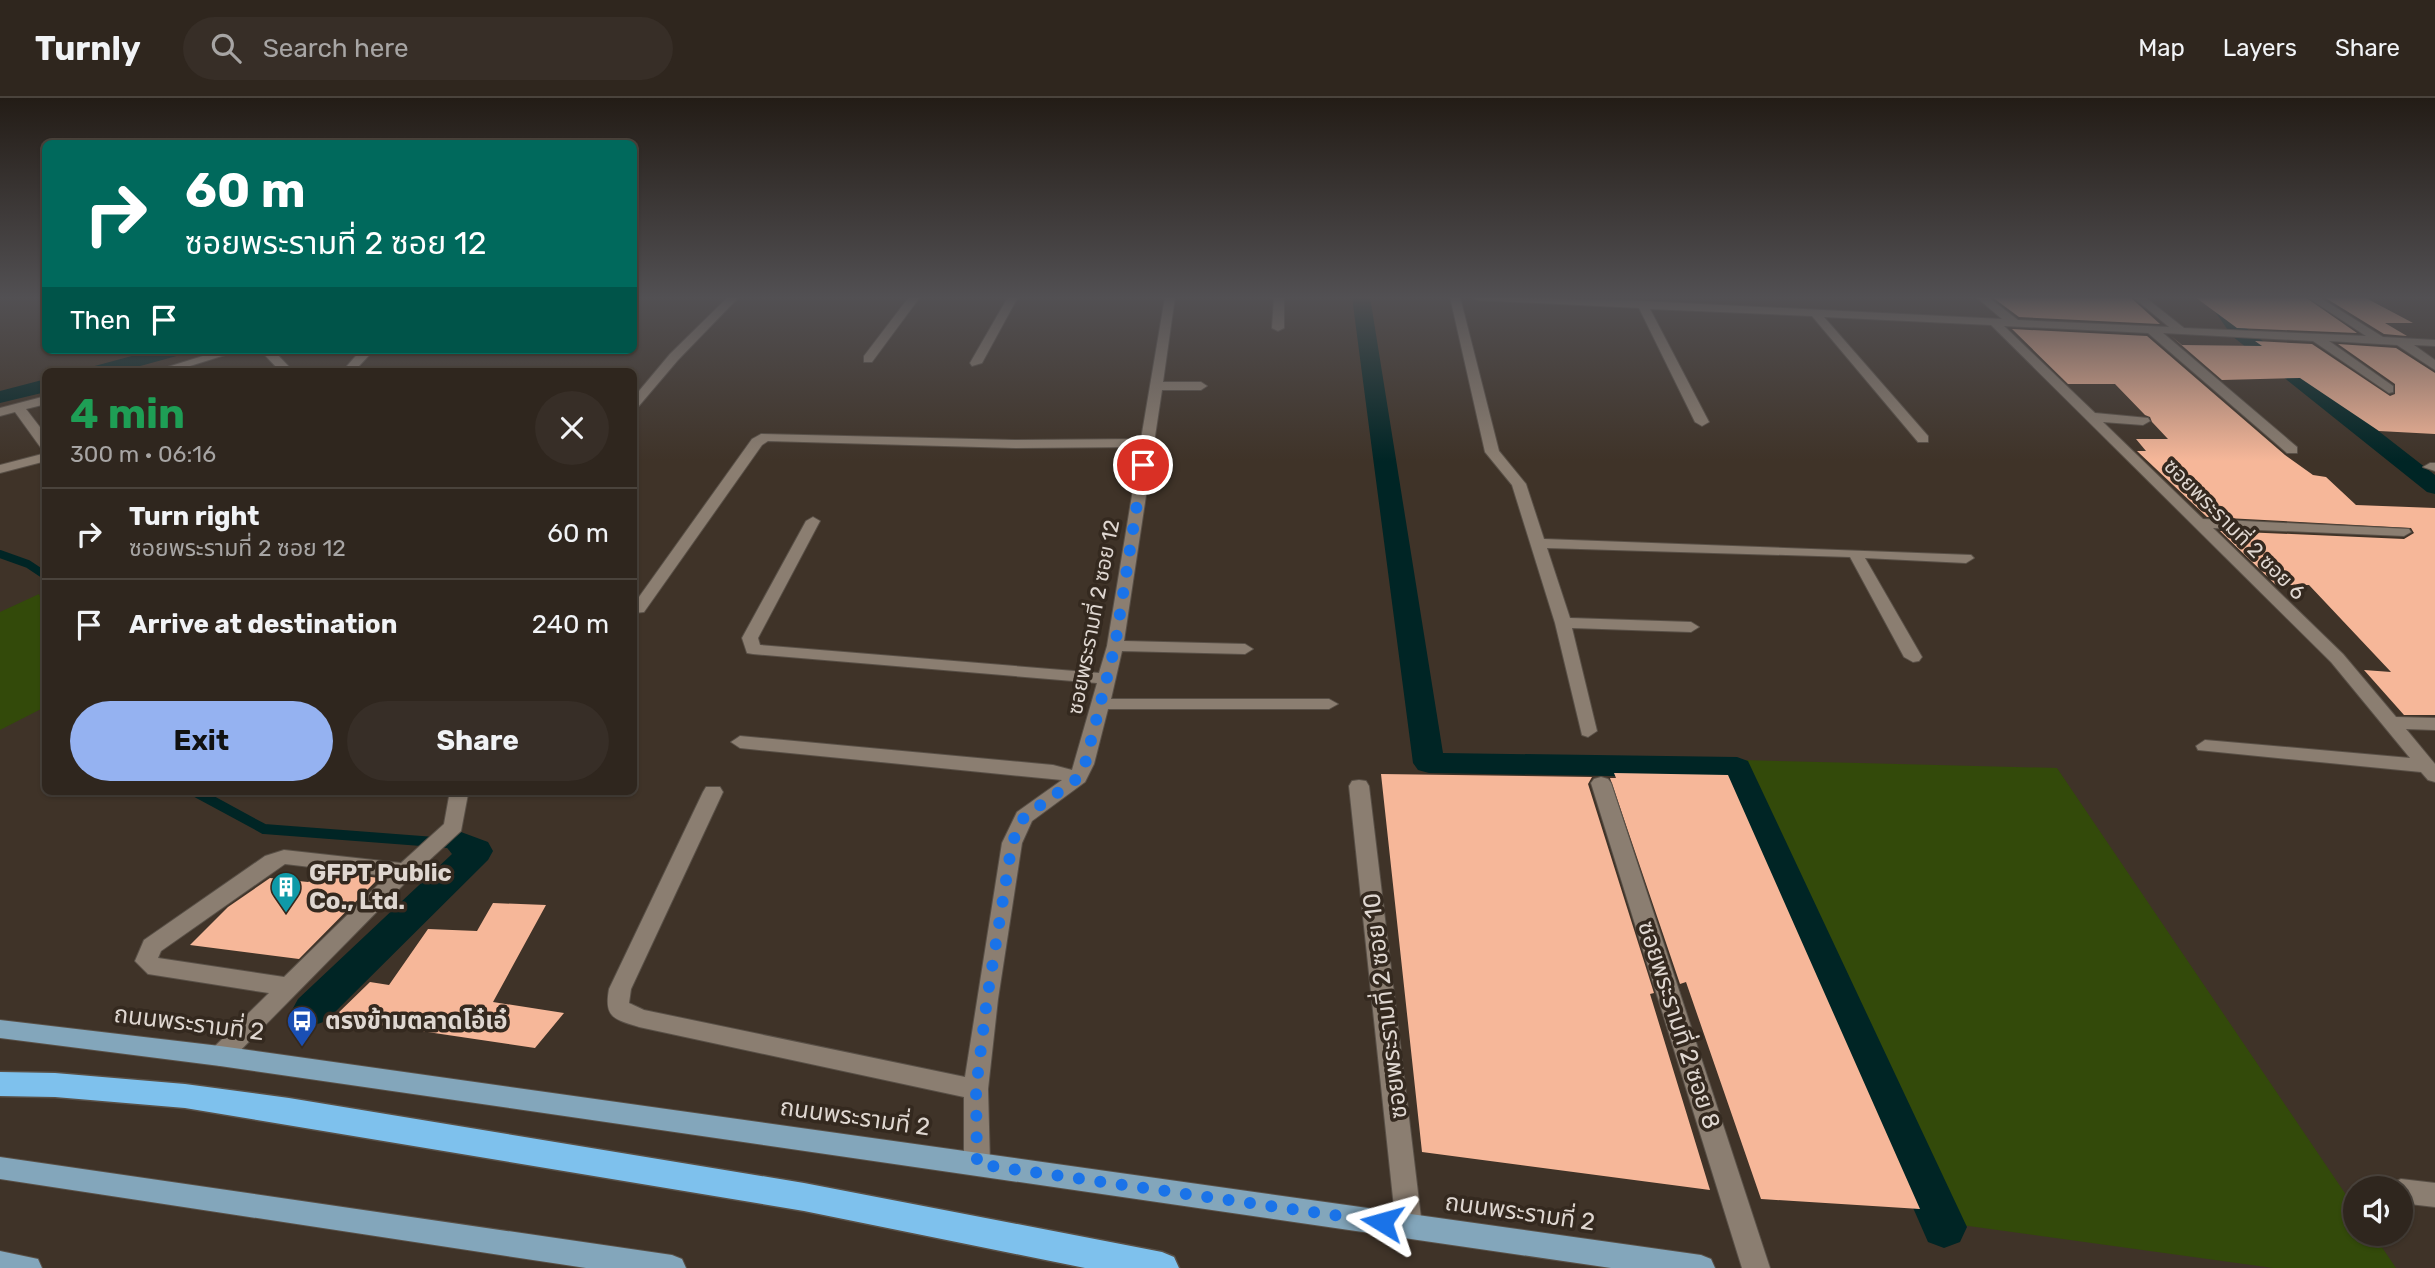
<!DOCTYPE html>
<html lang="en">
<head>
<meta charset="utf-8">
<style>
	body { margin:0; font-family:Rubik,"Noto Sans Thai",sans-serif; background:#372e27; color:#f1f3f6; height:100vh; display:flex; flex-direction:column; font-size:26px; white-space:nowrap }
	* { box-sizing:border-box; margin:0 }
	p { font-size:23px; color:#a7a5a4 }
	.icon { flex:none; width:38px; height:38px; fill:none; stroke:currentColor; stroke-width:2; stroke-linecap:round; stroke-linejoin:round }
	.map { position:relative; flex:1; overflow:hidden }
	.details { position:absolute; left:42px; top:270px; width:595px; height:427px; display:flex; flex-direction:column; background:#2f261e; border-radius:10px; box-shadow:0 2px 5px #0004,0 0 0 2px #4a433c }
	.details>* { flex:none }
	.guide { position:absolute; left:42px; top:42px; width:595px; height:214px; border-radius:10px; box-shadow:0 2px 5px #0004,0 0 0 2px #4a433c; background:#00695c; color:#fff; overflow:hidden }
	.buttons { position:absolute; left:2343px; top:1078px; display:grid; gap:14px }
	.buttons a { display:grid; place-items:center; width:70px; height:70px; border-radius:50%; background:#2f261e; box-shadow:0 2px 5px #0004,0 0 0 2px #4a433c; font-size:35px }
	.pin { position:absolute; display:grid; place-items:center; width:60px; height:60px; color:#fff; margin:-30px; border:4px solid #fff; border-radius:50%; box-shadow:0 2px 7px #0007 }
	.me { position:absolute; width:77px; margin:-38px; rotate:278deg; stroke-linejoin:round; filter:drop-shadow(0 0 5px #0008) }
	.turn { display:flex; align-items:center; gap:24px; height:147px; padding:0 28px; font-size:32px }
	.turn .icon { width:91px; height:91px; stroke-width:2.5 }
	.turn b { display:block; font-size:49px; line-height:60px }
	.then { display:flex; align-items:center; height:66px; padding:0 28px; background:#0003; gap:14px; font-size:26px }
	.round { display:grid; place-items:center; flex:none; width:74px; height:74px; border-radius:37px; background:#372e27 }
	.head { display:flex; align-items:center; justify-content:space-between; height:119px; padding:0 28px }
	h1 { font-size:42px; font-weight:700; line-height:52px; color:#1e9e55 }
	.primary-button { display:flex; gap:14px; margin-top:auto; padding:14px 28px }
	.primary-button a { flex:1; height:80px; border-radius:42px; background:#95b2f1; color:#111; font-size:28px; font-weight:700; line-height:80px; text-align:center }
	.primary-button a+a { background:#372e27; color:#f1f3f6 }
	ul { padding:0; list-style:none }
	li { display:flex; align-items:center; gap:21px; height:91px; padding:0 28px; border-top:2px solid #4a433c }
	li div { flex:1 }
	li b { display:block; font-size:26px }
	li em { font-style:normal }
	header { display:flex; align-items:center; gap:42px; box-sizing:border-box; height:98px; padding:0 35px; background:#2f261e; border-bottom:2px solid #4a433c }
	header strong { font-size:33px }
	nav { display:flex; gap:38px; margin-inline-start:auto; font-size:24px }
	.search { width:490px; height:63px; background:#372e27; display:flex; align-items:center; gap:18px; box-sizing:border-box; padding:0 24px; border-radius:38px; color:#a7a5a4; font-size:26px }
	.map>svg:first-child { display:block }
</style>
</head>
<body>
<header>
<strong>Turnly</strong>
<div class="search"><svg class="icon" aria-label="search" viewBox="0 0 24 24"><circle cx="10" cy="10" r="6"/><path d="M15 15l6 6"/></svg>Search here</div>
<nav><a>Map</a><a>Layers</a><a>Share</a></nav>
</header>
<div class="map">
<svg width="2435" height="1170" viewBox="0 0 2435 1170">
	<rect width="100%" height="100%" fill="#3f3328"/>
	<path fill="#334a0a" d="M39,496L45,513V609L0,632V514Z
		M1741,662L2057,670L2355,1110L2356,1136H2373L2396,1170H2273L1961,1127Z"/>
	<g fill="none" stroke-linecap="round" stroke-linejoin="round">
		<path stroke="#002525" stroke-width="8" d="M0,456L28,466L46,478"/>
		<path stroke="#002525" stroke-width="10" d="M194,693L264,731L461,746"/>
		<path fill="#002525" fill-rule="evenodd" d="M1352,199H1370L1443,655L1737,659L1748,663L1967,1129L1960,1144L1944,1150L1928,1144L1725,680L1429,675L1418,672L1413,665Z
			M2205,199H2223L2246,230L2435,377V396L2427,394L2232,238Z
			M154,252H187L184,256L122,273H88L91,269Z
			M46,281V294L0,305V293Z
			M461,734L488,744L493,753L488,762L326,923L312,928L298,923L292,912L298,901L452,756L444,746L449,738Z"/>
	</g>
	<path fill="#f6b799" d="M1992,199H2130L2160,226L2019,219Z
		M2195,199H2305L2357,235L2237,230Z
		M2324,199H2364L2413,225H2385L2407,238L2384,236Z
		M2012,231L2147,238L2285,357L2313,377L2326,379L2356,407L2435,410V617H2404L2364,572L2391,574L2309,487H2276L2220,433L2404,441L2414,435L2411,430L2207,419L2137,353H2146L2136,341H2168L2152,324L2150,319L2145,317L2115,286H2068Z
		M2171,238L2182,247L2262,248L2255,243L2312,246L2390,298L2395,296V286L2338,246L2396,250L2435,275V336L2379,333L2300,280L2222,282Z
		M1614,675L1728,677L1920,1111L1761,1101L1686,884L1680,886L1610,680H1616Z
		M1381,676L1592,679L1588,686L1654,895L1650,896L1710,1092L1422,1054Z
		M332,774L379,780L299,861L190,847L228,809L270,780L308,784Z
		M493,805L546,807L493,904L564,915L535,950L333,920L370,884L389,887L428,831L477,833Z"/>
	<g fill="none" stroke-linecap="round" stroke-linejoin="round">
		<g stroke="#595047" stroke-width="2">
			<path id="minor" d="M728,199H739L678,262L638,309L634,310V299L670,256Z
				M909,199H920L872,264H864V258Z
				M1008,199H1018L982,265L972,268L970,265Z
				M1165,199H1175L1163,284H1201L1207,288L1201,292H1162L1124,543L1245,546L1253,551L1245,556L1122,553L1111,601H1329L1338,606L1329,611H1108L1094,666L1085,684L1032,723L1022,745L998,901L988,991L990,1066L986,1074L977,1077L968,1074L964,1066V999L639,929C613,921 604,919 609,891L703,694L706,689H720L723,694L631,891L629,905L644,912L965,979L1002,745L1017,714L1062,682L740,650L731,644L740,638L1053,667L1072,672L1097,585L753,556L747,555L742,540L806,423L813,419L820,423L758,540L760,547L1099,575L1107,548L1140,349L1015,350L768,343L762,347L644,514L634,515V506L752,341L761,336L1015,342L1141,341Z
				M1274,199H1284V230L1278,233L1272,230Z
				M1450,199H1460L1499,353L1526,386L1544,441L1971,457L1974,460L1966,465L1865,460L1922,559L1919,563L1913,564L1904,559L1850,459L1547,450L1570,520L1691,524L1699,529L1691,534L1572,530L1597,633L1588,639L1582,637L1555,525L1512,387L1485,354Z
				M1472,199L1642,203L2002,221L1976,199H1988L2018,222L2169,229L2133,199H2145L2184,230L2366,238L2307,199H2319L2383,239L2435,242V248L2414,247L2435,262V272L2397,247L2329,243L2393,288V294L2389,295L2313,243L2163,235L2297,349V355H2287L2148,235L2004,228L2095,315L2148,320L2150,323L2143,327L2103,324L2203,421L2409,431L2411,434L2404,438L2213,430L2343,556L2396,619L2435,620V632L2406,631L2435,666V684L2428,682L2421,674L2198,652L2196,648L2205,642L2410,660L2331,564L1991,227L1824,219L1928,338V344H1918L1812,218L1650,211L1709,324L1702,328L1695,324L1639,210L1477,202Z
				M222,252H241L174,273H155Z
				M260,252H273L293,273H280Z
				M361,252H374L359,268L362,273H350L347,268Z
				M46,298V306L26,311L46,337V351L41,350L15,314L0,318V310Z
				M46,355V363L0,375V367Z
				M2430,365H2435V373L2423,369Z
				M1601,679L1608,681L1611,685L1770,1170H1742L1591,685L1594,681Z
				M1359,682L1366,683L1369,688L1422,1128L1418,1137L1409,1140L1400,1137L1396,1128L1349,688L1352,683Z
				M450,693H466L468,696L461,733L412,778L228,965L220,968L212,965L208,958L212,951L269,895L148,876L135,863L144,842L265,758L284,752L401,765L444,726ZM285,766L387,778L284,879L158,860L161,853Z
				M2380,1078L2392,1085L2401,1081L2435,1085V1109L2401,1105V1090H2367L2371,1082Z"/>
		</g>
		<g stroke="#595047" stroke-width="2">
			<path id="major" d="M0,922L220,948L1701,1157L1711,1161L1715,1170H1611L220,968L0,940Z
				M0,1059L672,1157L682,1161L686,1170H586L0,1081Z
				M0,1153L38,1161L42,1170H0Z"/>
		</g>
		<g stroke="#595047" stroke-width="3">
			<path id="highway" d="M0,974L55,975L185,986L289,1000L804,1085L1162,1154L1174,1159L1179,1170H1085L804,1113L185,1010L55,999L0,998Z"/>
		</g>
		<use href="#minor" fill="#8b7e71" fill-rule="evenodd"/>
		<use href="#major" fill="#83a6bb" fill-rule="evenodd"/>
		<use href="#highway" fill="#7ec1ed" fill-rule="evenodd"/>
	</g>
	<linearGradient id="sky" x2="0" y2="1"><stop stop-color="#231c16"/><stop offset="0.55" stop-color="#525053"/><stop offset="1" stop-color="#525053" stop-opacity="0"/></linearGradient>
	<rect width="2435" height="363" fill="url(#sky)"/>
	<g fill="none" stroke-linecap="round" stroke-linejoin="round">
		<path stroke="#1a73e8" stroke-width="12" stroke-dasharray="0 21.6" d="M1143,367L1115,548L1085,666L1078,680L1024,719L1012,745L987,901L976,991L977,1066L1382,1124"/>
	</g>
	<defs>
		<g id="building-pin" transform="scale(1.575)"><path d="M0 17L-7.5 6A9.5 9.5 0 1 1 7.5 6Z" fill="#0f9aa8" stroke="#34291f"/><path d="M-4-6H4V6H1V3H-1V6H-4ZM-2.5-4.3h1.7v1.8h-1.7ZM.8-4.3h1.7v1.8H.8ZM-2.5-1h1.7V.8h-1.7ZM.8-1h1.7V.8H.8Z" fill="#fff"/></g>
		<g id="bus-pin" transform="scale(1.575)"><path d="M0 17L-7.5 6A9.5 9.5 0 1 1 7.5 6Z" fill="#1a4fb4" stroke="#34291f"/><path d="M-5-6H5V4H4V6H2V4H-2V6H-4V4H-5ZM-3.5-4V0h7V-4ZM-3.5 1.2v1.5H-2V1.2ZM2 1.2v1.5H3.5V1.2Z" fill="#fff"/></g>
	</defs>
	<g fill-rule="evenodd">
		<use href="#building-pin" x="286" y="789"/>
		<use href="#bus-pin" x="302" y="923"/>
	</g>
	<g text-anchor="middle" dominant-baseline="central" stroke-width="7" stroke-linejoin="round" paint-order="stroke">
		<g font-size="21" fill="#dfd7d1" stroke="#34291f">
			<text transform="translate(2235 431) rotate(45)">ซอยพระรามที่ 2 ซอย 6</text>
			<text transform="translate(1093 519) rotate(-79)">ซอยพระรามที่ 2 ซอย 12</text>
		</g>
		<g font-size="24" font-weight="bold" fill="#dfd7d1" stroke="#34291f" text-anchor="start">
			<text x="309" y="775">GFPT Public<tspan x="309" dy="28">Co., Ltd.</tspan></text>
			<text x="325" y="923">ตรงข้ามตลาดโอ๋เอ๋</text>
		</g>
		<g font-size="24" fill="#dfd7d1" stroke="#34291f">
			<text transform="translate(1385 908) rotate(-97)">ซอยพระรามที่ 2 ซอย 10</text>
			<text transform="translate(189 925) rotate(7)">ถนนพระรามที่ 2</text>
			<text transform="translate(1679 927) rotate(72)">ซอยพระรามที่ 2 ซอย 8</text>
			<text transform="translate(855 1019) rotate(8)">ถนนพระรามที่ 2</text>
			<text transform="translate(1520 1114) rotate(8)">ถนนพระรามที่ 2</text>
		</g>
	</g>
</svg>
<div class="buttons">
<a><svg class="icon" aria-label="sound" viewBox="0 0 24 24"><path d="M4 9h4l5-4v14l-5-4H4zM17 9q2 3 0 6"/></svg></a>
</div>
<div class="pin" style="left:1143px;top:367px;background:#d93025"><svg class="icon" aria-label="arrive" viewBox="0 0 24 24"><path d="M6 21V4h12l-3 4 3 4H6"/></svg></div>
<svg class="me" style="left:1382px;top:1124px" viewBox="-20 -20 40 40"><path d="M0-17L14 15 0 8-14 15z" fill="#1a73e8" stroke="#fff" stroke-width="4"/></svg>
<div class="guide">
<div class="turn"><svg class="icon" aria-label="right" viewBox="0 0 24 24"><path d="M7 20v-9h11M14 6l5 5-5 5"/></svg><div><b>60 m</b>ซอยพระรามที่ 2 ซอย 12</div></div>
<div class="then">Then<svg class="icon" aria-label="arrive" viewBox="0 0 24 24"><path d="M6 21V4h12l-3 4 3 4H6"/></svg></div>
</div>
<section class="details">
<div class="head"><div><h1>4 min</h1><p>300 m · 06:16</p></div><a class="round"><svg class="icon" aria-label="close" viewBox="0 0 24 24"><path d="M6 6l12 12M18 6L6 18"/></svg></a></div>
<ul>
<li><svg class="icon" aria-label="right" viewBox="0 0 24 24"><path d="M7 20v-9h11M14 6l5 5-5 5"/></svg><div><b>Turn right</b><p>ซอยพระรามที่ 2 ซอย 12</p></div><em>60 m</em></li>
<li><svg class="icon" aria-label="arrive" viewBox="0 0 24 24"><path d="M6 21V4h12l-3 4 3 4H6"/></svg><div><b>Arrive at destination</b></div><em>240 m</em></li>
</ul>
<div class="primary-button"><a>Exit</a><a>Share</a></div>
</section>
</div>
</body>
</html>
